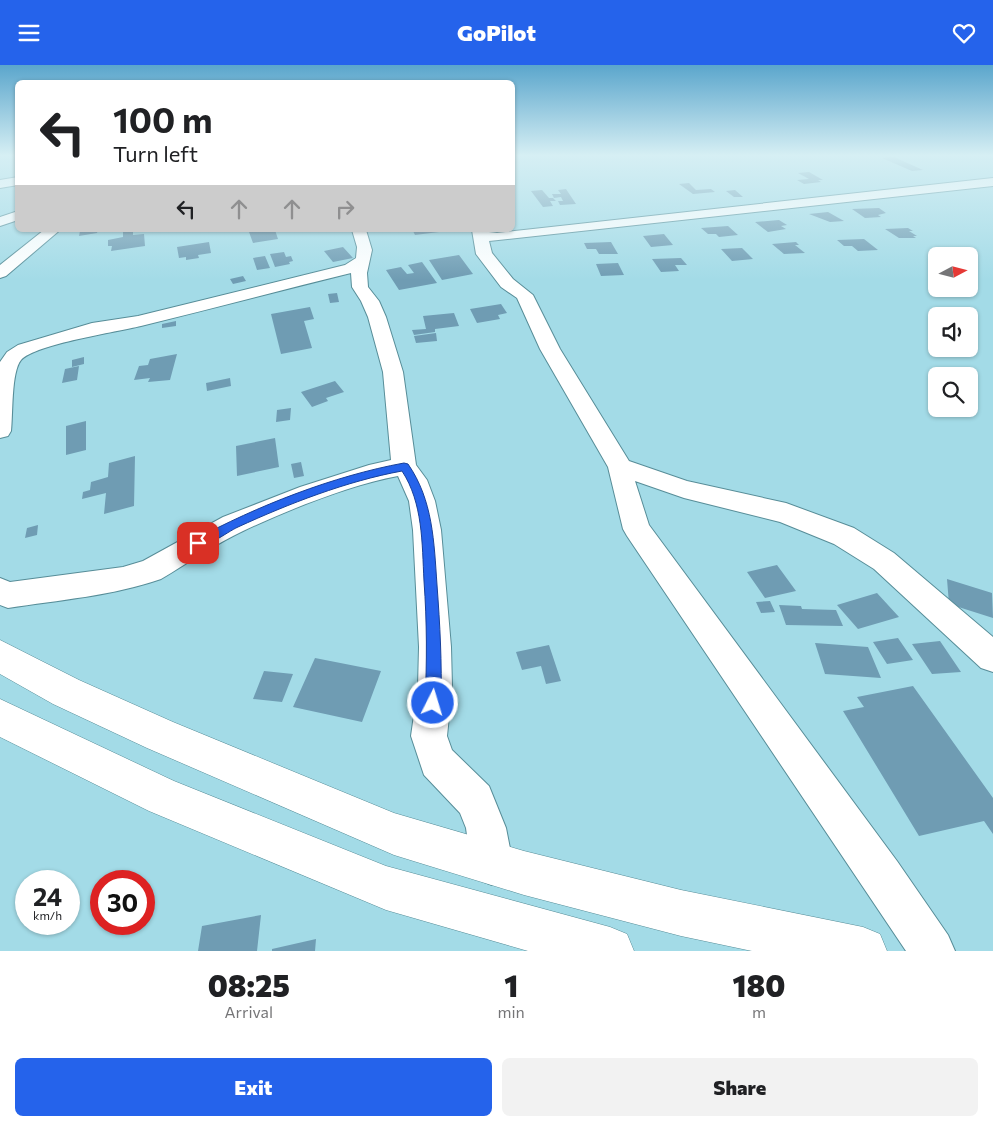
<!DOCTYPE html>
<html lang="en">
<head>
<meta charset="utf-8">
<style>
	body { margin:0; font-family:Commissioner,sans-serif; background:#f2f2f2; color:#202124; height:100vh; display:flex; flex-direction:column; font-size:19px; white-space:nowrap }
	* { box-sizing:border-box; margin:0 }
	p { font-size:16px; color:#757577 }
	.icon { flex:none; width:28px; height:28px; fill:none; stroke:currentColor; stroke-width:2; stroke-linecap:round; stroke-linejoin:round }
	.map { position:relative; height:886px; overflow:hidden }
	.panel { display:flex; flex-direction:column; background:#fff; flex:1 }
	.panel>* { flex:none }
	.guide { position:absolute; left:15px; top:15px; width:500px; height:152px; border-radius:8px; box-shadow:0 1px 4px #0004; background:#fff; color:#202124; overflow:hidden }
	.needle { width:32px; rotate:83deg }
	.fabs { position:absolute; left:928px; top:182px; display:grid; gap:10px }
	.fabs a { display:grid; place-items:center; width:50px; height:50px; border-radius:8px; background:#fff; box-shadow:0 1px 4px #0004; font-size:25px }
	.speed { position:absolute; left:15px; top:805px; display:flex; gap:10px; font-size:25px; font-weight:700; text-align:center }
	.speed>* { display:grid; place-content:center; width:65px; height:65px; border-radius:50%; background:#fff; box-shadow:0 1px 4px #0004; line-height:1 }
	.speed small { font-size:12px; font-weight:400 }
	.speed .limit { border:8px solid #d22; background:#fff; color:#111 }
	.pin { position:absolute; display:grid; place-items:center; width:42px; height:42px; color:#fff; margin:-21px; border-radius:10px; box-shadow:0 2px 8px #0006 }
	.me { position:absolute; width:55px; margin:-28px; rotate:5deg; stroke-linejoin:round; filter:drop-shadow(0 0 4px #0008) }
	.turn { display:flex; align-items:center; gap:18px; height:105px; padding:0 15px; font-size:22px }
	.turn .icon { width:65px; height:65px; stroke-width:2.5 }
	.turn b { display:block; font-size:35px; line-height:42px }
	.lanes { display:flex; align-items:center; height:48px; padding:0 15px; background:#0003; justify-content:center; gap:25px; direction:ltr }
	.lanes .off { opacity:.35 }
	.eta { display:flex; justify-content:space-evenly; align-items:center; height:85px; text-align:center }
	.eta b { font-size:30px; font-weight:800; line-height:35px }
	.button { display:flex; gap:10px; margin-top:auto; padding:10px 15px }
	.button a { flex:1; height:58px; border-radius:8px; background:#2563eb; color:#fff; font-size:20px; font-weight:800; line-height:58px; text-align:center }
	.button a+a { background:#f2f2f2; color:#202124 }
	header { display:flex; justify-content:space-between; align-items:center; height:65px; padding:0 15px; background:#2563eb; color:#fff; font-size:22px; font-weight:800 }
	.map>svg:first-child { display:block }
</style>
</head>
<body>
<header><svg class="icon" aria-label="menu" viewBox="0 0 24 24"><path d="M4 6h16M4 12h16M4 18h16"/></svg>GoPilot<svg class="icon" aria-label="heart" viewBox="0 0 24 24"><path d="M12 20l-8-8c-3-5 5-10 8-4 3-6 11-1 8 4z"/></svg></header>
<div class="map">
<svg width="993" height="886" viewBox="0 0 993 886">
	<rect width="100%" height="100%" fill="#a3dbe7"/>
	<path fill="#6f9cb3" d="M894,92L905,97L923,105L912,106L882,93Z
		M809,107L823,115H818L821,117L804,119L797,115L809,114L798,108Z
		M689,118L696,125L711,124L715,127L693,129L679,119Z
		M566,124L576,139L560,140L558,136H563L561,132L554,133L552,129H561L558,125Z
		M542,125L549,133H553L556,136H550L553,141L543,142L531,126Z
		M735,125L743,132H734L726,126Z
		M879,143L886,148L878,150L881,152L865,153L852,144Z
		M828,147L844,156L830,157L809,149Z
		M779,155L787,160L781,161L786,164L768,167L755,157Z
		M728,161L738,170L719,172L716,169H708L701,163Z
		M908,163L913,166H909L917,171H913L916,173H899L885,164Z
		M98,165L97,168L79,171L80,166Z
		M259,165H275L278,174L253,178L249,167Z
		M425,165H438L439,167L415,170L413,166Z
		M133,166V170L144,169L145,181L111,186L112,181H108V175L123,172V167Z
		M664,169L673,180L651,182L643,171Z
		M864,174L878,185L858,186L852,181H844L837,175Z
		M209,177L211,188L198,190L199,193L186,195V192L179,193L177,182Z
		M611,177L618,189H599L596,184H587L584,178Z
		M796,177L799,180H795L805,188L784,189L772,179Z
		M343,182L353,193L333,197L324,186Z
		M742,183L753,194L732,196L721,184Z
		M284,187L286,192L291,191L293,196L289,197L290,199L275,202L270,189Z
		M459,190L473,209L442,215L429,195Z
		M265,191L270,203L257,205L253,193Z
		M681,193L687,200H675L679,206L661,207L652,194Z
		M422,197L437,218L399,225L386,205L401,202L407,209L414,208L408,200Z
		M618,198L624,210L601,211L596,199Z
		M243,211L246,216L233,219L230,214Z
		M337,228L339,237L330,238L328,229Z
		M501,239L507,248L498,250L500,254L477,258L470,244Z
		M310,242L314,254L304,256L312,283L281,289L271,249Z
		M454,248L459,261L435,264V267L414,270L412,265L426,264L423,251Z
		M176,256V261L162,263V259Z
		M436,268L437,276L416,278L414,271Z
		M177,289L170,315L148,317L150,313L134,315L139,301L148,300L150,294Z
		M84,292V299L72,302V295Z
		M79,301L77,315L62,318L65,304Z
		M230,313L231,321L207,326L206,318Z
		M335,316L344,327L326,333L328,336L312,342L301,327Z
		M291,343L290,355L276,357L277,345Z
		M86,356V385L66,390V361Z
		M275,373L279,402L237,411L236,381Z
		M135,391L134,441L104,449L106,428L82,434L83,427L90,425L91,417L108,412L109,398Z
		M301,397L304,411L294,413L291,399Z
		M38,460L37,470L25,473L27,463Z
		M777,500L796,526L765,533L747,507Z
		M947,514L992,528L993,553L949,539Z
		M877,528L899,552L858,564L837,540Z
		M770,536L775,547L761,548L756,537Z
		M779,540L801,541L802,544L836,545L843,561L786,560Z
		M898,573L913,595L887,599L873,577Z
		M940,576L961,607L932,609L912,579Z
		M815,578L868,582L881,613L825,609Z
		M549,580L561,616L546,619L541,601L522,605L516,587Z
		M315,593L381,606L362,657L293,642Z
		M264,606L293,609L282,637L253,634Z
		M913,621L993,733V769L984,756L919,771L843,646L864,642L857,632Z
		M261,850L257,886H198L202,861Z
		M316,874L315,886H272V884Z"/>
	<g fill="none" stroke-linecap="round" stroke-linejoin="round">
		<g stroke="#578d98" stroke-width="2">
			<path id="minor" d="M18,112V120L0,123V115Z
				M993,113V121L489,176L492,188L513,214L533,230L560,284L629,396L687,416L786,438L854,463L894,488L993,572V607L981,603L874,504L834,479L780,457L684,433L635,416L649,460L897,796L948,870L955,886H906L627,471L623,464L608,402L540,284L517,233L501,222L476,189L472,165L497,168Z
				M18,146V155L0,161V152Z
				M44,165H60L6,211L0,213V200Z
				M352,165H366L372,185L367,208L368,222L379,236L386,252L403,307L416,400L427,415L435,436L441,465L451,582L452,622L447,671L452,685L489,721L506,763L513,799L507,814L492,820L477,814L471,799L466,763L460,748L424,710L411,671L418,622L419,582L413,465L409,436L398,411C350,420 288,445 243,466C215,479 188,498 161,514C112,531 59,535 8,543L0,540V513L10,517L123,502L143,496L223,452L300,422L369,400L391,395L383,307L368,252L361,236L352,222L351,208C281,225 211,244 141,261C117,267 36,279 21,295C11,307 13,350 11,366L8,371L0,373V297L7,287L18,280L92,258L138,251L345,200L356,193L357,182Z"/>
		</g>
		<g stroke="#578d98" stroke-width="1">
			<path id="major" d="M0,575L79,615L173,657L394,748L524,786L681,825L863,862L880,869L887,886H752L681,871L524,830L394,790L147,683L53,639L0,609Z
				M0,634L174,716L386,801L610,862L627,869L634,886H528L386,845L149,746L0,672Z"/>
		</g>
		<use href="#minor" fill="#fff" fill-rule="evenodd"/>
		<use href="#major" fill="#fff" fill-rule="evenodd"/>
	</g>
	<linearGradient id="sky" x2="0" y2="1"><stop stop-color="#5ba6cc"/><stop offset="0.42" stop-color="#d6eff4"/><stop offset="1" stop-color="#d6eff4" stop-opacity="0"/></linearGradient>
	<rect width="993" height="215" fill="url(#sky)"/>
	<path fill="#2563eb" stroke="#184099" d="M404,398L408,399C433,435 434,477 437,520C440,560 442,598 441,638L438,643L433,646L428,643L425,638C427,596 427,558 424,516C422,478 423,438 402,406C347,416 288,439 238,462C227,467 204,485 194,482L192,478L194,475C257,441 333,411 404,398Z"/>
</svg>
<div class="fabs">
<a><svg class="needle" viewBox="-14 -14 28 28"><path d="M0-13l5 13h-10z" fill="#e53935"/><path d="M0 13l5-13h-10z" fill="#757577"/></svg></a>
<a><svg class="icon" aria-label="sound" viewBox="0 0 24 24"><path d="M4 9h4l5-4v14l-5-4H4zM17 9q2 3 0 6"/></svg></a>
<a><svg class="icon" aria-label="search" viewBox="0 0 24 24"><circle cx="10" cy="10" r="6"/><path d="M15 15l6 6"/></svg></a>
</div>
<div class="speed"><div>24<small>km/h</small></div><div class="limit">30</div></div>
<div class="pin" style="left:198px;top:478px;background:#d93025"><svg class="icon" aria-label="arrive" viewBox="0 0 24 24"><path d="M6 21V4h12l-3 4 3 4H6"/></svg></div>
<svg class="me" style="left:433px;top:638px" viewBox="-20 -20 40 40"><circle r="17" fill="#2563eb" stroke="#fff" stroke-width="3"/><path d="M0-11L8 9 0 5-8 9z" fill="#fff"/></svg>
<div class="guide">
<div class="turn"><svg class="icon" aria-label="left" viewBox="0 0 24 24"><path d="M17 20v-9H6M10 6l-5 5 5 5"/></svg><div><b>100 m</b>Turn left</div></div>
<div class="lanes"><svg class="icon" aria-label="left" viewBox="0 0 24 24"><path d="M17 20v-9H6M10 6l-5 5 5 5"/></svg><svg class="icon off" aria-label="ahead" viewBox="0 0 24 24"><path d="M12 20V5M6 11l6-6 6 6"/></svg><svg class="icon off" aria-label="ahead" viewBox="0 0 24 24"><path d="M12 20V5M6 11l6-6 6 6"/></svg><svg class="icon off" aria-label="right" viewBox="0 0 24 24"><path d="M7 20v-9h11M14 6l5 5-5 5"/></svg></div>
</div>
</div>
<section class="panel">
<div class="eta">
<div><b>08:25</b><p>Arrival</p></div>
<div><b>1</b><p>min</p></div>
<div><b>180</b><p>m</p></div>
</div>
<div class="button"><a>Exit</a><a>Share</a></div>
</section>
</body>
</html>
